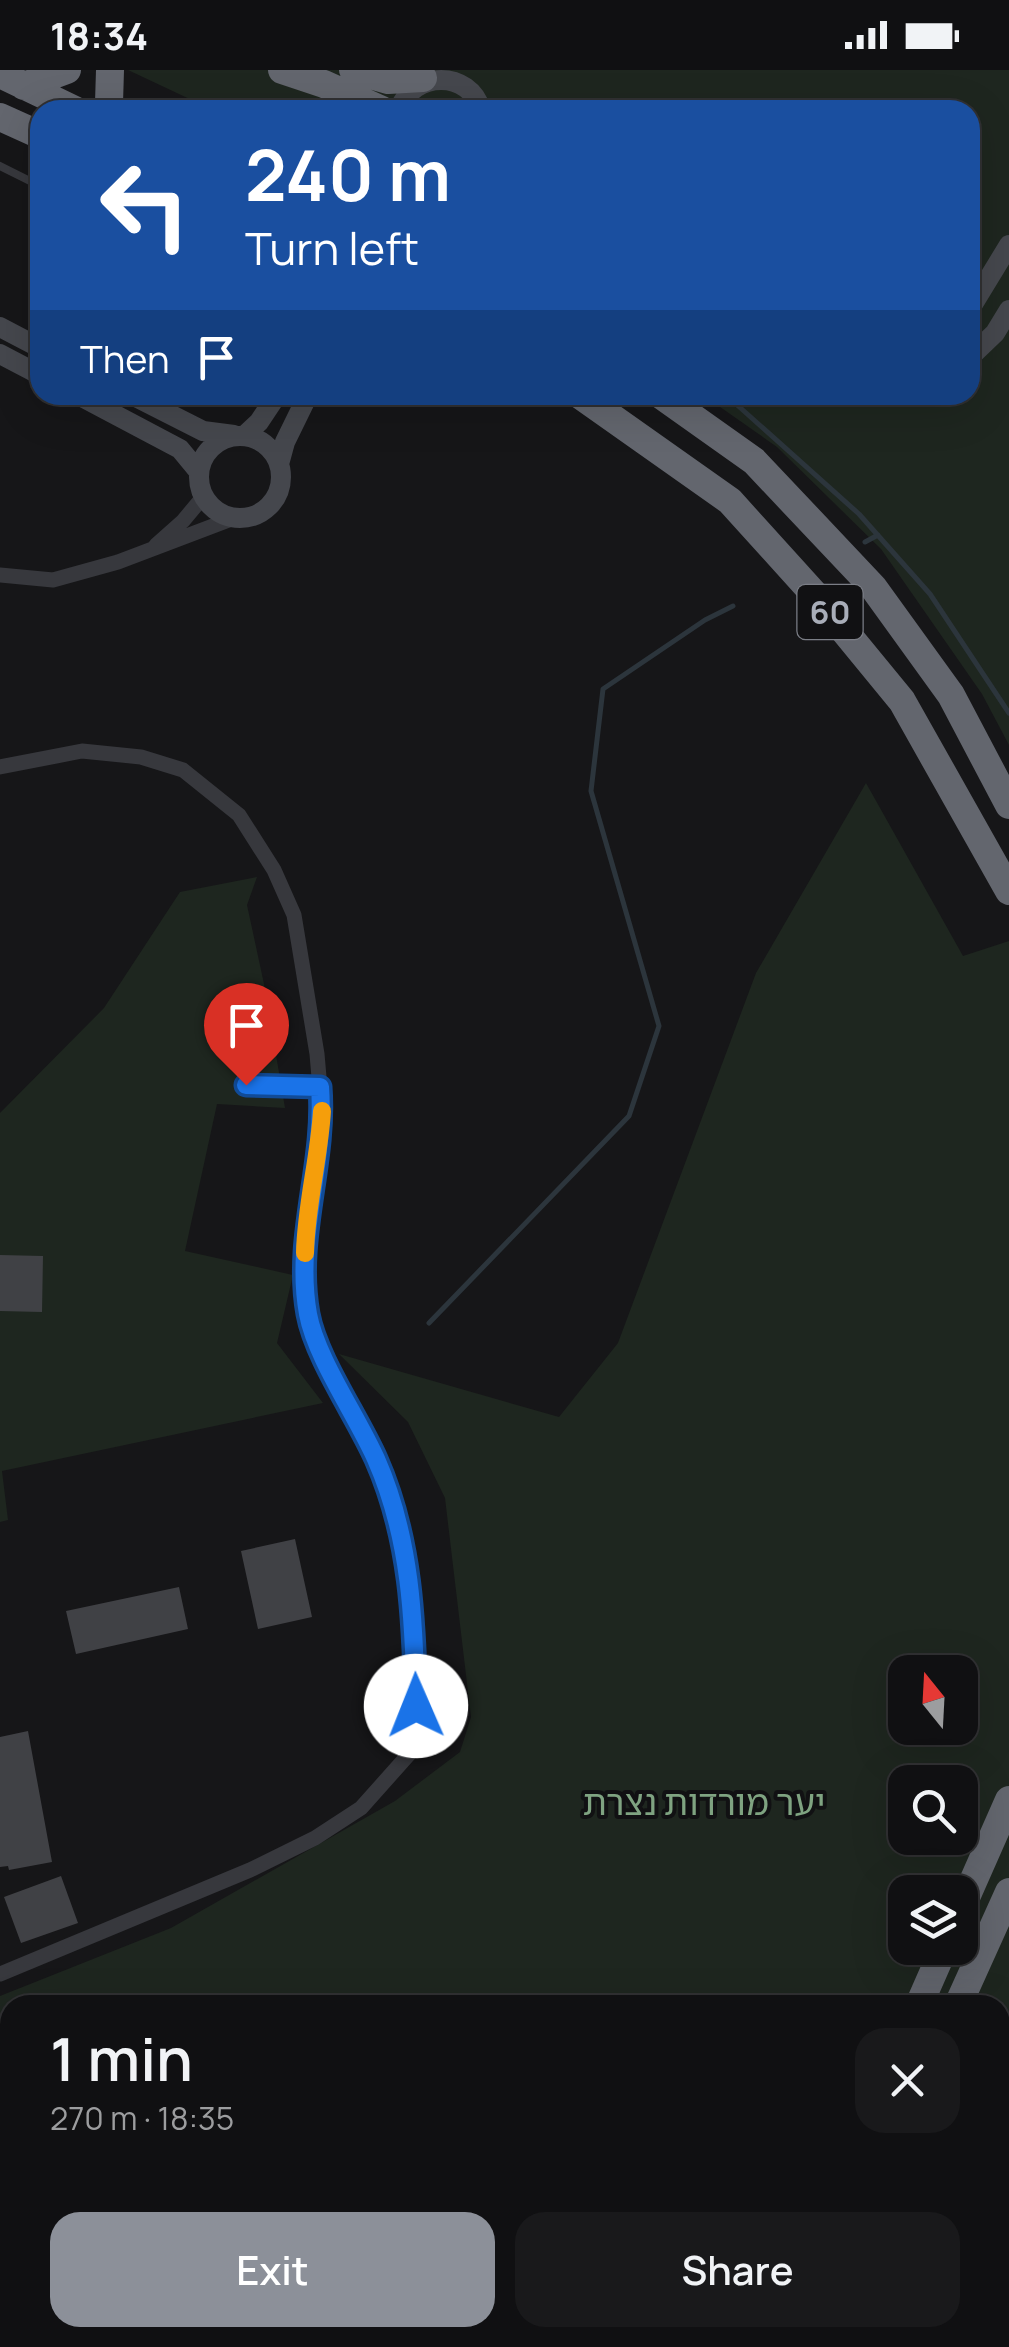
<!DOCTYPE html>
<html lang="en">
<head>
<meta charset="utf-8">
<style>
	body { margin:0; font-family:Manrope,"Noto Sans Hebrew",sans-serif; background:#19191b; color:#f1f3f6; height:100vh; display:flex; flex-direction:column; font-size:38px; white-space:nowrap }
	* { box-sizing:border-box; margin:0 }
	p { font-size:32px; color:#9c9d9f }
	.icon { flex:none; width:55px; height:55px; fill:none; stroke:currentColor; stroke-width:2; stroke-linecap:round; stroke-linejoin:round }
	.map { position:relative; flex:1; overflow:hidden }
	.sheet { position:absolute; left:0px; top:1925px; width:1010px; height:352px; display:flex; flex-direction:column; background:#101012; border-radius:30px 30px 0 0; box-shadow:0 10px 40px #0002,0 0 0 2px #303032 }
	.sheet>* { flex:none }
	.banner { position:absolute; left:30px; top:30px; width:950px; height:305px; border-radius:30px; box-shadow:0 10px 40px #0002,0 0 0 2px #303032; background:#1a4fa0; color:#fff; overflow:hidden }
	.needle { width:65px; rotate:342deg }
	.tools { position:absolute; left:888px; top:1585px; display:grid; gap:20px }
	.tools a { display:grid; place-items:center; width:90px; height:90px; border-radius:20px; background:#101012; box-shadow:0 10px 40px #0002,0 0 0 2px #303032; font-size:50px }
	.pin { position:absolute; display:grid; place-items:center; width:85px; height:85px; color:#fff; margin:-102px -42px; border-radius:50% 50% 50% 0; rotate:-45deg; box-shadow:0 0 10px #0007 }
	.pin .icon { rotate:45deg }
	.me { position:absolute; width:110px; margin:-55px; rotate:359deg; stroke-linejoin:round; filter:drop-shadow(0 0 8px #0008) }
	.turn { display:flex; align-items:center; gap:35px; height:210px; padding:0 50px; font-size:45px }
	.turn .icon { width:130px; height:130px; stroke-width:2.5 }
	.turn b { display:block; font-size:70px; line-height:85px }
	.then { display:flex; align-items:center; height:95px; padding:0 50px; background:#0003; gap:20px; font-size:38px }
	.round { display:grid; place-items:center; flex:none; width:105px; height:105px; border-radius:30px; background:#19191b }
	.overview { display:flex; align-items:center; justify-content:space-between; height:170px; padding:0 50px }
	h1 { font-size:60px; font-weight:600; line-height:75px }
	.button { display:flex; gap:20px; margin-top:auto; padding:20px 50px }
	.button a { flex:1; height:115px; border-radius:30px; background:#8c9099; color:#fff; font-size:40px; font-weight:600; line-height:115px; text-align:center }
	.button a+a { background:#19191b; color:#f1f3f6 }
	.status { display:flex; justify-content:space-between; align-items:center; height:70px; padding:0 50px; background:#101012; direction:ltr }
	.status svg { height:28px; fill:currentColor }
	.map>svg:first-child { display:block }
</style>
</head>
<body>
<div class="status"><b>18:34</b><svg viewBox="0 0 49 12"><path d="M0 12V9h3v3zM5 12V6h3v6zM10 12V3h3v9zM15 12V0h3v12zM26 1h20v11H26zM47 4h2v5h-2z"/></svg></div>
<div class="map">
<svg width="1009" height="2277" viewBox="0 0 1009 2277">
	<rect width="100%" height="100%" fill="#161618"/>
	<path fill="#1e261f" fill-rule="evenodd" d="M128,0H1009V675L982,624L881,479L777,377L703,325H970V40H213Z
		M866,713L963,886L1009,871V2277H0V1926L171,1858L395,1731L460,1682L471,1647L445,1428L408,1352L339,1284L559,1347L618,1273L756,903ZM905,1602H960V1658H905ZM905,1712H960V1768H905ZM905,1822H960V1878H905ZM10,1935H1000V2268H10Z
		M257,807L247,835L264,914L285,1038L217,1034L185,1181L293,1205L277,1273L323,1333L2,1401L8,1450L0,1452V1043L104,938L180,822Z"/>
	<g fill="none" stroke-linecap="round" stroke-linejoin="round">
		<path stroke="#2c353c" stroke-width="5" d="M726,325L859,444L930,524L1009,643
			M865,472L878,465
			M429,1253L629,1046L659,956L591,721L603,619L705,550L733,536"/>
	</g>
	<path fill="#404145" d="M0,1185L43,1186L42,1242L0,1241Z
		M295,1469L312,1547L258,1559L241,1481Z
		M179,1517L188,1559L76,1584L66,1541Z
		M28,1661L52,1792L9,1800L8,1796L0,1797V1667Z
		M61,1806L78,1853L21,1873L4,1827Z"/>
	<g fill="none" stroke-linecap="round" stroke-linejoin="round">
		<path stroke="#37383d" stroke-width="8" d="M0,96L40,116
			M246,1015L320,1017"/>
		<path stroke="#37383d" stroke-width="15" d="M156,475L183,451L203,427
			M0,505L53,510L118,492L234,448
			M0,697L82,681L141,687L183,700L239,745L274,800L294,845L317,984L322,1042L317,1097L306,1153L304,1202L309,1248L378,1394L400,1459L413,1544L416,1636L410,1683L361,1738L315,1768L250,1800L0,1904"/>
		<path stroke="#45474d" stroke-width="20" d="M399,40C413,0 470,0 481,40
			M970,239L1009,175
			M0,257L40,278
			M0,284L40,305
			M970,287L995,263L1009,240
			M78,325L180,379L199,402
			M132,325L203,361L234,365
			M199 407a41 41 0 1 1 82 0a41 41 0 1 1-82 0Z
			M244,366L259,352L277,325
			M279,394L285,372L308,325"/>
		<path stroke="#63666e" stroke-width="28" d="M110,0L109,33L112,40
			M282,0L324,14L382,40
			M353,0L388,10L423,8
			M0,4L75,40
			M24,16L67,0
			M0,47L40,65
			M580,325L730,431L815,525L902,631L1009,821
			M661,325L754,391L873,517L951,625L1009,735
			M960,1841L1009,1730
			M919,1935L944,1878
			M958,1935L1009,1822
			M760,2277L765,2268
			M803,2277L807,2268"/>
	</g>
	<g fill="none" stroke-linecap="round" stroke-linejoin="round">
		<g stroke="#114b97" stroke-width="25">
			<path id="route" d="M246,1015L320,1017C326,1094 294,1167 308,1244C316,1288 357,1346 376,1389C411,1468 414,1551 416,1636"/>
		</g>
		<use href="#route" stroke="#1a73e8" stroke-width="18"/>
		<path stroke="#f59e0b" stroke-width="18" d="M305,1183C306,1135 319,1089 322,1041"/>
	</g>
	<g text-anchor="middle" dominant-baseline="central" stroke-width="8" stroke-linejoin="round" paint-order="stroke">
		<rect fill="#111113" stroke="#7b7e86" stroke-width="2.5" x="797.5" y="515" width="65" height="54" rx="8"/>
		<g font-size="32" font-weight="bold" fill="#a8adb8">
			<text x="830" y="542">60</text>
		</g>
		<g font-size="35" fill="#7fa381" stroke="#111113">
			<text x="704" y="1732">יער מורדות נצרת</text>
		</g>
	</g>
</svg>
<div class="tools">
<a><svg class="needle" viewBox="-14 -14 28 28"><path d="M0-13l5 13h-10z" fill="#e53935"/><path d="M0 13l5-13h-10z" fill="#9c9d9f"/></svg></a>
<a><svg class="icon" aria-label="search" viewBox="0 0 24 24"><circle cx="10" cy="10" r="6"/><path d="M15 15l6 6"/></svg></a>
<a><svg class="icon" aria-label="layers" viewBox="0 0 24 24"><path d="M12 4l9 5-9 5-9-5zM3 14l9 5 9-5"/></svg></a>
</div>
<div class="pin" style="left:246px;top:1015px;background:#d93025"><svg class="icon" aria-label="arrive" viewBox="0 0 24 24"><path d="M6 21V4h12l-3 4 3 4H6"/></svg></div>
<svg class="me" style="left:416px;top:1636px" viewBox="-20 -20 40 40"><circle r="19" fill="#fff"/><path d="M0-13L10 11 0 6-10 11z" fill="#1a73e8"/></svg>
<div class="banner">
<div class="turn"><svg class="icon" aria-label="left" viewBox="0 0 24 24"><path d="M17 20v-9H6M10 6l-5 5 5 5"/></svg><div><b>240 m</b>Turn left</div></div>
<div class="then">Then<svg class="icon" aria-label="arrive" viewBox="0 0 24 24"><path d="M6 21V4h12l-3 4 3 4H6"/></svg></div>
</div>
<section class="sheet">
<div class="overview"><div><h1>1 min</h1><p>270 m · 18:35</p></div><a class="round"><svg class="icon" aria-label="close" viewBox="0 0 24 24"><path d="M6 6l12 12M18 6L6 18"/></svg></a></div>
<div class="button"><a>Exit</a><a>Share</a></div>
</section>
</div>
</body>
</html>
